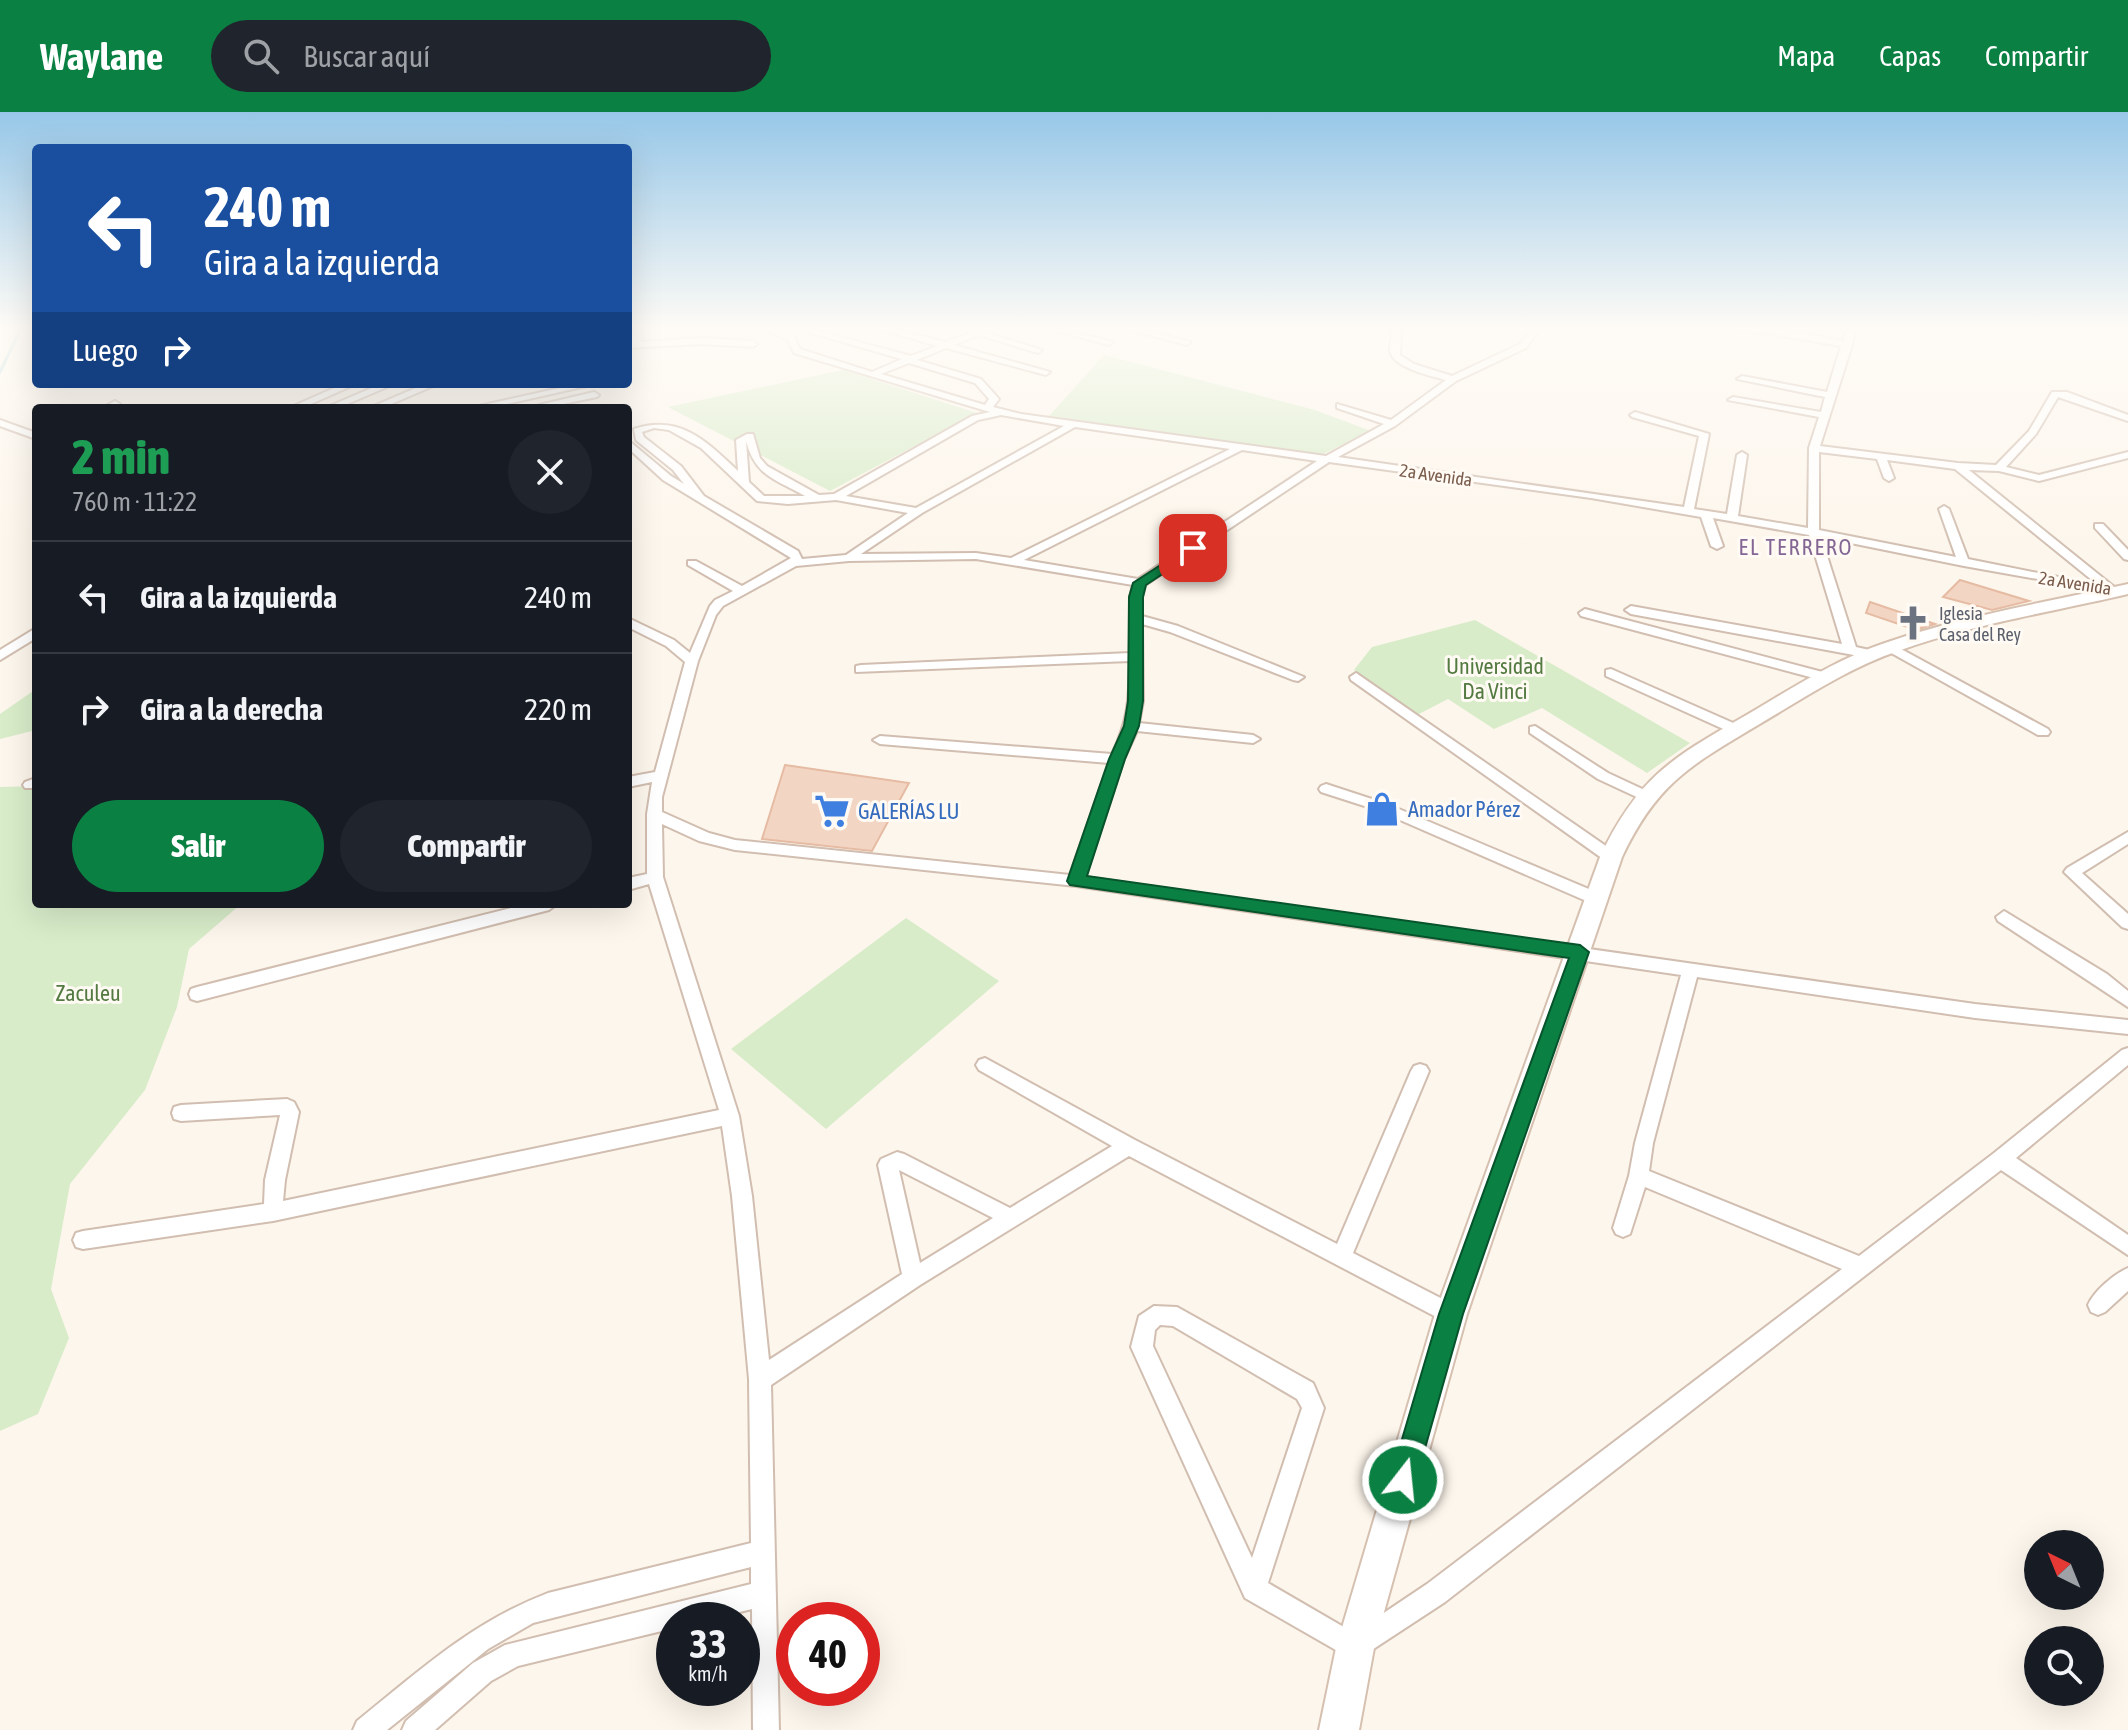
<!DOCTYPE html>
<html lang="es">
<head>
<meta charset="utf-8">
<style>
	body { margin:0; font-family:"Asap Condensed",sans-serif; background:#20242c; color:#f1f3f6; height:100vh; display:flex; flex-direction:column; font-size:30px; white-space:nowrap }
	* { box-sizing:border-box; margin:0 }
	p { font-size:26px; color:#9ea1a6 }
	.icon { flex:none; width:44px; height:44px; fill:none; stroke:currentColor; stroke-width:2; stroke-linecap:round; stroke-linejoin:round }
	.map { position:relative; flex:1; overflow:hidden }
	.details { position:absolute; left:32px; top:292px; width:600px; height:504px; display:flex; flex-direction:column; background:#171b24; border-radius:8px; box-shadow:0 8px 32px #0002 }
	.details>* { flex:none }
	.hud { position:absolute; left:32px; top:32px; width:600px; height:244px; border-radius:8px; box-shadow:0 8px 32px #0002; background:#1a4fa0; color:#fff; overflow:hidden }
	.needle { width:52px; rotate:317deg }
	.tools { position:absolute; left:2024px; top:1418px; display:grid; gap:16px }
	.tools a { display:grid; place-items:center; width:80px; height:80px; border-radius:50%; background:#171b24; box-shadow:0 8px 32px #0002; font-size:40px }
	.speed { position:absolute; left:656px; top:1490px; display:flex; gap:16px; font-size:40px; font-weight:700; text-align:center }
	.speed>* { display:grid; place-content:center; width:104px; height:104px; border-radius:50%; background:#171b24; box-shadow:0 8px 32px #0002; line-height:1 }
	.speed small { font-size:20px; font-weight:400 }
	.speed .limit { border:12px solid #d22; background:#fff; color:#111 }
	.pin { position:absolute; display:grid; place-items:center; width:68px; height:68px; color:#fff; margin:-34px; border-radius:16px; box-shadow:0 4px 12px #0006 }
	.me { position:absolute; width:88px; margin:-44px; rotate:16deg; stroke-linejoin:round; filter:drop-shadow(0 0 6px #0008) }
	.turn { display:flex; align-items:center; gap:28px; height:168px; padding:0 40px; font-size:36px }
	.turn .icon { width:104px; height:104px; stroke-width:2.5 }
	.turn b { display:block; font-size:56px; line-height:68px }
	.then { display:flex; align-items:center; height:76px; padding:0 40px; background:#0003; gap:16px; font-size:30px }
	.round { display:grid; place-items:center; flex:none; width:84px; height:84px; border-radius:42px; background:#20242c }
	.head { display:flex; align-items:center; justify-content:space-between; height:136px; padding:0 40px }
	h1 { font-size:48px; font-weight:800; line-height:60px; color:#1e9e55 }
	.button { display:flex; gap:16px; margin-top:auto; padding:16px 40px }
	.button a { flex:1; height:92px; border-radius:48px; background:#0b8043; color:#fff; font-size:32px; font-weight:800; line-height:92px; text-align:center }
	.button a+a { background:#20242c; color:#f1f3f6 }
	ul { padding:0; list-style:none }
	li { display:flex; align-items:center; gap:24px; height:112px; padding:0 40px; border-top:2px solid #363941 }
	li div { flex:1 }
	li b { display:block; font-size:30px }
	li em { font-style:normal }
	header { display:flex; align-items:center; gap:48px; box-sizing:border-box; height:112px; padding:0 40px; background:#0b8043; color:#fff }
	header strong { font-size:38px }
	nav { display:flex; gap:44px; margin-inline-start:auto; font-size:28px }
	.search { width:560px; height:72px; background:#20242c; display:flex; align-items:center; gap:20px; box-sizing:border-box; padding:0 28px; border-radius:44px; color:#9ea1a6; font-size:30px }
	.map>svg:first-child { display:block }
</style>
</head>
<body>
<header>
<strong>Waylane</strong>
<div class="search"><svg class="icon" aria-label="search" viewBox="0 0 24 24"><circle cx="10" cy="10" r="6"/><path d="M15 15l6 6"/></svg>Buscar aquí</div>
<nav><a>Mapa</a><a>Capas</a><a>Compartir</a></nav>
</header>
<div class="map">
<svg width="2128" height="1618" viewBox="0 0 2128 1618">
	<rect width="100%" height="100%" fill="#fdf6ec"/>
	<path fill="#d8ecc9" d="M1104,243L1315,298L1371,319L1317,345L1049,304Z
		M843,258L977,301L830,379L668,295Z
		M1475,508L1690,631L1647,661L1542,596L1494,617L1448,587L1417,603L1354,558L1372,535Z
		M36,577V618L0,627V602Z
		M36,674V792H241L189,837L177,895L145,978L70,1072L51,1177L69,1226L38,1302L0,1319V675Z
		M906,806L999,869L826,1017L731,937Z"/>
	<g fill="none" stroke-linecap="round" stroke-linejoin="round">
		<path stroke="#a5d3da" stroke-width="3" d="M0,260L22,214"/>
	</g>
	<path fill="#f3d5c3" stroke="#e6bba3" stroke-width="2" d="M1960,468L2029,489L1992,498L1943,485Z
		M1870,490L1935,512L1916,518L1866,501Z
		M785,653L909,671L872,739L762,727Z"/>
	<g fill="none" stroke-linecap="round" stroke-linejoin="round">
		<g stroke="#d1beb0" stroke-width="4">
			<path id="street" d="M634,214H642L641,230L701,226L753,229L757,232L753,235L701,232L628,236V230H632Z
				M755,214H766L787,221L789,214H797L794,225L800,237L872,260L902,247L807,220L811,217L911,244L937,234L870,214H882L945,230L970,221L953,214H965L1042,238L1038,241L979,223L954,233L1050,260L1046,263L946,236L917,248L981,267L999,287L993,295L1021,302L1326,344L1384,312L1337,296V292L1391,308L1446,268C1432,264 1393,256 1390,239C1389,233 1392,226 1393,220L1377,214L1401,217L1400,243L1414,252L1452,264L1520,232L1534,214H1542L1526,236L1456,269L1395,314L1338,345L1684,395L1699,324L1632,305L1630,303L1635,300L1709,322L1694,397L1727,402L1737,343L1742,340L1747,343L1738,404L1808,416L1809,336L1819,305L1728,288L1733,285L1821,300L1825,285L1737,267L1742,264L1827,280L1841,234L1766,221L1726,217L1722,214H1764L1843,229L1848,214H1856L1852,233L1820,334L1958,351L1996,353L2029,319L2052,280H2067L2128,303V309L2058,285L2036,322L2006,355L2039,363L2128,340V346L2039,369L1999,359L1969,358L2113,474L2118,479L2116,481L1964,454L1821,425L1856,535L1874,539L1876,542L1870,546L1631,502L1625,498L1631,494L1842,532L1809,423L1713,406L1723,434L1717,437L1711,434L1701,405L1591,386L1329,350L1145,473L1142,485V504L1178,514L1304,565L1298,569L1293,568L1170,520L1142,512L1143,589L1139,611L1253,623L1260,627L1253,631L1137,619L1124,647L1085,765L1975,892L2128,908V922L1975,906L1697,865L1653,1031L1649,1059L1859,1144L1994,1041L2122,938L2128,936V953L2016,1046L2128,1123V1143L2001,1058L1445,1490L1355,1549L1245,1486L1131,1235L1139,1204L1154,1194L1177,1195L1313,1271L1324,1296L1268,1471L1354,1521L1427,1472L1842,1157L1645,1075L1630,1122L1623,1125L1616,1122L1613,1116L1629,1064L1635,1031L1681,863L1076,774L735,738L699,729L662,712L663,765L739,1004L752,1084L769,1248L902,1162L878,1053L881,1047L897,1040L904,1042L1010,1096L1112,1034L979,958L976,953L979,948L985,946L1135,1028L1337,1132L1411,959L1414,954L1420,952L1426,954L1429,959L1353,1141L1458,1195L1462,1202L1458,1209L1451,1212L1444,1209L1129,1044L920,1173L771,1273L779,1618H753L752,1497L707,1508H674V1516L518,1554L491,1569L435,1618H402L406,1609L473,1551L505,1533L751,1472V1455L533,1511L488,1537L387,1618H353L357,1609C419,1559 472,1510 548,1481L751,1431L749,1267L732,1084L722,1014L273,1109L83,1137L76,1135L73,1128L76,1121L83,1119L264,1092L265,1068L280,1003L181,1009L174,1007L172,1001L174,995L181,993L287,987L294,990L299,1000L285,1068L283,1089L719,998L649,772L628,778V766L647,762V702L652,670L628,675V665L655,660L685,550L666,534L628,515V506L674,528L690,541L710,494L715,488L733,479L688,453V449H696L742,474L791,446L663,368L628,336V328L671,364L684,372L673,358L636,328L634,317C680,302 706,329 738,359L736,328L747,322H753L760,346L767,354L819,383L834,382L972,304L990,300L794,241L787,227ZM909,251L975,271L989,287L985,293L881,262ZM1001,303L1064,314L916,396L846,384L978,308ZM1075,315L1230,337L1011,446L976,441L861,442L922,401ZM654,316L669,318L701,336L757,389L788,392L836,388L908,401L846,443L802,447L798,439L704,384L681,354L644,325L642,320ZM746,329C756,365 775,367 805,384H764L749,370ZM1242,338L1317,349L1138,467L1024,448ZM1819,340L1877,347L1884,366L1889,369L1894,366L1887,348L1955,357L2098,473L1968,447L1949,397L1944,394L1939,397L1956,445L1819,418ZM976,447L1133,473L1130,485V541L861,553L856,554V560L1130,549C1129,588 1129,606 1112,642L880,624L873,628L880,632L1109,651L1070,763L735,728L709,721L662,700V685L698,549L716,503L723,494L796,454L849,449ZM899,1058L993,1106L920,1151ZM1160,1213L1173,1214L1297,1287L1302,1296L1252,1446L1153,1234L1155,1218Z
				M1038,214H1051L1113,230L1109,233Z
				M1116,214H1129L1191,230L1187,233Z
				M343,272H356L302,296H289Z
				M381,272H394L338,296H325Z
				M425,272H438L382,296H369Z
				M578,272L591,273L489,296H470Z
				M594,280L599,283L597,285L544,296L539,293Z
				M115,289L120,292L118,294L102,296Z
				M0,308L36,321V327L0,314Z
				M2095,412H2103L2128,438V448L2124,447L2095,416Z
				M1585,497L1830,562L1831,565L1825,569L1581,504L1579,501Z
				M36,516V526L0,548V538Z
				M1890,531L2048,617L2050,620L2048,623H2038L1886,538V532Z
				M1611,557L1740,614L1742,617L1735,621L1730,620L1606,564V558Z
				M1356,561L1616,741L1619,745L1616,749H1606L1351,568L1350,565Z
				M1535,614L1608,661L1651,681L1653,684L1646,689L1641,687L1598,667L1530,621V615Z
				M36,666V676H25L23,673L25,670Z
				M1326,672L1387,692L1603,783L1605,787L1597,793L1591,791L1377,698L1321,680L1319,677L1321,674Z
				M2128,720V732L2082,761L2128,802V817L2122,815L2064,760L2067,756Z
				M527,792H557L549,798L197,889L191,887L189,882L191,877L197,875Z
				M2004,799L2107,862L2128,879V895L1998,809L1996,805Z
				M2128,1156V1179L2105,1200L2098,1203L2091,1200L2088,1193C2094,1179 2114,1162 2128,1156Z"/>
		</g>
		<g stroke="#d6c0b0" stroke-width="4">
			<path id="secondary" d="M2128,472V482C2052,500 1972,512 1898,539C1848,556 1804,586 1758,613C1691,653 1657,671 1622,745L1467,1202L1374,1536L1359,1618H1319L1336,1536L1435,1202L1600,745C1639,663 1674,645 1750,601C1794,575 1837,547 1885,531C1963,504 2047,490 2128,472Z"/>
		</g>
		<use href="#street" fill="#fff" fill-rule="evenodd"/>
		<use href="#secondary" fill="#fff" fill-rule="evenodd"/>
	</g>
	<linearGradient id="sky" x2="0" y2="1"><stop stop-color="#97c7e8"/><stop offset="0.49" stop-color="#fefbf6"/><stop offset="1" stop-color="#fefbf6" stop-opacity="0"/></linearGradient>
	<rect width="2128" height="440" fill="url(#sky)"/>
	<path fill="#0b8043" stroke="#07532c" stroke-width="2" d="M1193,432L1199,436L1197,439L1146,473L1143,485V589L1139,614L1125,647L1087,764L1580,833L1589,840L1463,1202L1416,1368L1412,1378L1403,1381L1394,1378L1390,1368L1439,1202L1569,846L1070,773L1067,769L1109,647L1124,614L1128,589L1129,485L1133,471Z"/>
	<defs>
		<g id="church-bare" transform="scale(2.76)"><path d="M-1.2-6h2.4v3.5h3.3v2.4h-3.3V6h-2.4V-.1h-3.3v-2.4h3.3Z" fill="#6b7280" stroke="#fffaf3" stroke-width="2.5" paint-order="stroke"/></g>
		<g id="shop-bare" transform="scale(2.76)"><path d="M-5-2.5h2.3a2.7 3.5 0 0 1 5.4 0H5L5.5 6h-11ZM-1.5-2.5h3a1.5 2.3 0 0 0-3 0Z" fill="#3f7fe0" stroke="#fffaf3" stroke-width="2.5" paint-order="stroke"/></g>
		<g id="supermarket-bare" transform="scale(2.76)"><path d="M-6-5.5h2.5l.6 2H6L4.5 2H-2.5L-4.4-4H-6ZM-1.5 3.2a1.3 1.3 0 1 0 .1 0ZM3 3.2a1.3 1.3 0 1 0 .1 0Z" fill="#3f7fe0" stroke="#fffaf3" stroke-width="2.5" paint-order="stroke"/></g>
	</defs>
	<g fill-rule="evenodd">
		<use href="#church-bare" x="1913" y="511"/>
		<use href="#shop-bare" x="1382" y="697"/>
		<use href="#supermarket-bare" x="832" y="699"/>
	</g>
	<g text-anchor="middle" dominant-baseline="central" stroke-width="6" stroke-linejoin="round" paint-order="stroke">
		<g font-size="18" fill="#7a5c4d" stroke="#fffaf3">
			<text transform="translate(1436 363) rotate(8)">2a Avenida</text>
			<text transform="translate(2075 471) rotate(9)">2a Avenida</text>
		</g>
		<g font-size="18" fill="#5b616d" stroke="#fffaf3" text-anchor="start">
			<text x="1939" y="501">Iglesia<tspan x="1939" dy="21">Casa del Rey</tspan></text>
		</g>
		<g font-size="22" letter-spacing="2" fill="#846695" stroke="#fffaf3">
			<text x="1796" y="435">EL TERRERO</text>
		</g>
		<g font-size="22" fill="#537a41" stroke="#fffaf3">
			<text x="1495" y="554">Universidad<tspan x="1495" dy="25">Da Vinci</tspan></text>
			<text x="88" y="881">Zaculeu</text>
		</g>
		<g font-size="22" fill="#366cbe" stroke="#fffaf3" text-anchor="start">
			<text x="1408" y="697">Amador Pérez</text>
			<text x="858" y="699">GALERÍAS LU</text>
		</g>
	</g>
</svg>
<div class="tools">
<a><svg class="needle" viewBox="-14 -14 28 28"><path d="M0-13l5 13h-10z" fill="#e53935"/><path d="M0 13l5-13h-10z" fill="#9ea1a6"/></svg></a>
<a><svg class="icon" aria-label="search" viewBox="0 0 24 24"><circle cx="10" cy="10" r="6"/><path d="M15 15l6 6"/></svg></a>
</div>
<div class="speed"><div>33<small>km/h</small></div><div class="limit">40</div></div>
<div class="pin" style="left:1193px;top:436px;background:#d93025"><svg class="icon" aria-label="arrive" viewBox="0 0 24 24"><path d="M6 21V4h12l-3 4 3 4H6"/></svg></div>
<svg class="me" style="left:1403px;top:1368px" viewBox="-20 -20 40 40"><circle r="17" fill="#0b8043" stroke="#fff" stroke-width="3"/><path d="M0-11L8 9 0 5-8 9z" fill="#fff"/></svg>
<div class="hud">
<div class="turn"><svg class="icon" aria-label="left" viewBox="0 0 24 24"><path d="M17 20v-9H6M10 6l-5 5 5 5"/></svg><div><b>240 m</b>Gira a la izquierda</div></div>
<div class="then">Luego<svg class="icon" aria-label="right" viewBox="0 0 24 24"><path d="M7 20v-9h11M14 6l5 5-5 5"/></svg></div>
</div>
<section class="details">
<div class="head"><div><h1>2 min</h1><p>760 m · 11:22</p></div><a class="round"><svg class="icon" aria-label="close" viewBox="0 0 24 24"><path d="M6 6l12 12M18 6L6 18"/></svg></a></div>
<ul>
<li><svg class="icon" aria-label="left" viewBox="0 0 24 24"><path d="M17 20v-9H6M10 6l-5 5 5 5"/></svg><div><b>Gira a la izquierda</b></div><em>240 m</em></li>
<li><svg class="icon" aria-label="right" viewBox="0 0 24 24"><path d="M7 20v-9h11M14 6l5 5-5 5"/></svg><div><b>Gira a la derecha</b></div><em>220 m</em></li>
</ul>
<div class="button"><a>Salir</a><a>Compartir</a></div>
</section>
</div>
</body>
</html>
